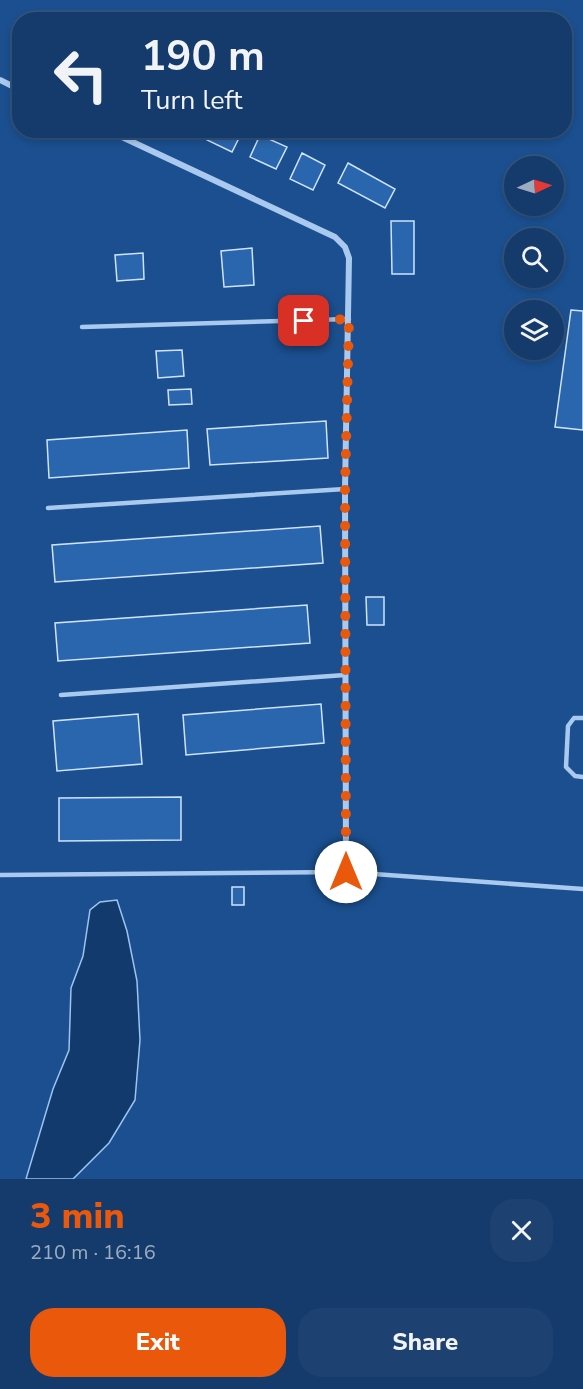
<!DOCTYPE html>
<html lang="en">
<head>
<meta charset="utf-8">
<style>
	body { margin:0; font-family:"Nunito Sans",sans-serif; background:#1d4271; color:#f1f3f6; height:100vh; display:flex; flex-direction:column; font-size:22px; white-space:nowrap }
	* { box-sizing:border-box; margin:0 }
	p { font-size:20px; color:#9dadc1 }
	.icon { flex:none; width:33px; height:33px; fill:none; stroke:currentColor; stroke-width:2; stroke-linecap:round; stroke-linejoin:round }
	.map { position:relative; height:1179px; overflow:hidden }
	.side { display:flex; flex-direction:column; background:#143b6b; flex:1 }
	.side>* { flex:none }
	.banner { position:absolute; left:12px; top:12px; width:560px; height:126px; border-radius:24px; box-shadow:0 3px 9px #0003,0 0 0 2px #33557e; background:#143b6b; color:#f1f3f6; overflow:hidden }
	.needle { width:39px; rotate:86deg }
	.fabs { position:absolute; left:504px; top:156px; display:grid; gap:12px }
	.fabs a { display:grid; place-items:center; width:60px; height:60px; border-radius:50%; background:#143b6b; box-shadow:0 3px 9px #0003,0 0 0 2px #33557e; font-size:30px }
	.pin { position:absolute; display:grid; place-items:center; width:51px; height:51px; color:#fff; margin:-26px; border-radius:12px; box-shadow:0 3px 9px #0006 }
	.me { position:absolute; width:66px; margin:-33px; rotate:0deg; stroke-linejoin:round; filter:drop-shadow(0 0 4px #0008) }
	.turn { display:flex; align-items:center; gap:21px; height:126px; padding:0 30px; font-size:27px }
	.turn .icon { width:78px; height:78px; stroke-width:2.5 }
	.turn b { display:block; font-size:42px; line-height:51px }
	.round { display:grid; place-items:center; flex:none; width:63px; height:63px; border-radius:24px; background:#1d4271 }
	.summary { display:flex; align-items:center; justify-content:space-between; height:102px; padding:0 30px }
	h1 { font-size:36px; font-weight:800; line-height:45px; color:#ea580c }
	.button { display:flex; gap:12px; margin-top:auto; padding:12px 30px }
	.button a { flex:1; height:69px; border-radius:24px; background:#ea580c; color:#fff; font-size:24px; font-weight:800; line-height:69px; text-align:center }
	.button a+a { background:#1d4271; color:#f1f3f6 }
	.map>svg:first-child { display:block }
</style>
</head>
<body>
<div class="map">
<svg width="583" height="1179" viewBox="0 0 583 1179">
	<rect width="100%" height="100%" fill="#1b4f8f"/>
	<path fill="#123a6d" stroke="#9cc4f0" stroke-width="1.5" d="M117,900L127,931L137,981L140,1040L135,1100L109,1143L73,1179H26L53,1089L69,1050L71,988L83,956L90,910L100,902Z"/>
	<path fill="#2a66ad" stroke="#cfe3fa" stroke-width="1.5" d="M212,130H243L232,152L207,140Z
		M260,135L287,147L276,169L250,157Z
		M302,153L325,165L313,190L290,179Z
		M348,163L395,189L385,208L338,183Z
		M391,221H414V274H392Z
		M252,248L254,285L224,287L221,251Z
		M143,253L144,279L117,281L115,255Z
		M571,310L583,311V430L555,427Z
		M182,350L184,376L158,378L156,351Z
		M191,389L192,404L169,405L168,390Z
		M326,421L328,458L210,465L207,429Z
		M187,430L189,468L49,478L47,440Z
		M320,526L323,563L55,582L52,545Z
		M366,597H384V625H367Z
		M307,605L310,643L58,661L55,623Z
		M321,704L324,743L186,755L183,715Z
		M138,714L142,764L57,771L53,721Z
		M181,797V840L59,841V798Z
		M232,887H244V905H232Z"/>
	<g fill="none" stroke-linecap="round" stroke-linejoin="round">
		<path stroke="#a9c9ee" stroke-width="4.5" d="M82,327L349,319
			M48,508L345,489
			M61,695L345,675
			M583,718H574L568,726L566,767L575,776L583,777
			M0,875L346,872L583,889"/>
		<path stroke="#a9c9ee" stroke-width="6" d="M0,80L20,90
			M107,130L335,237L345,247L349,258L345,489L346,872"/>
	</g>
	<g fill="none" stroke-linecap="round" stroke-linejoin="round">
		<path stroke="#ea580c" stroke-width="10" stroke-dasharray="0 18" d="M304,321L349,319L345,489L346,872"/>
	</g>
</svg>
<div class="fabs">
<a><svg class="needle" viewBox="-14 -14 28 28"><path d="M0-13l5 13h-10z" fill="#e53935"/><path d="M0 13l5-13h-10z" fill="#9dadc1"/></svg></a>
<a><svg class="icon" aria-label="search" viewBox="0 0 24 24"><circle cx="10" cy="10" r="6"/><path d="M15 15l6 6"/></svg></a>
<a><svg class="icon" aria-label="layers" viewBox="0 0 24 24"><path d="M12 4l9 5-9 5-9-5zM3 14l9 5 9-5"/></svg></a>
</div>
<div class="pin" style="left:304px;top:321px;background:#d93025"><svg class="icon" aria-label="arrive" viewBox="0 0 24 24"><path d="M6 21V4h12l-3 4 3 4H6"/></svg></div>
<svg class="me" style="left:346px;top:872px" viewBox="-20 -20 40 40"><circle r="19" fill="#fff"/><path d="M0-13L10 11 0 6-10 11z" fill="#ea580c"/></svg>
<div class="banner">
<div class="turn"><svg class="icon" aria-label="left" viewBox="0 0 24 24"><path d="M17 20v-9H6M10 6l-5 5 5 5"/></svg><div><b>190 m</b>Turn left</div></div>
</div>
</div>
<section class="side">
<div class="summary"><div><h1>3 min</h1><p>210 m · 16:16</p></div><a class="round"><svg class="icon" aria-label="close" viewBox="0 0 24 24"><path d="M6 6l12 12M18 6L6 18"/></svg></a></div>
<div class="button"><a>Exit</a><a>Share</a></div>
</section>
</body>
</html>
